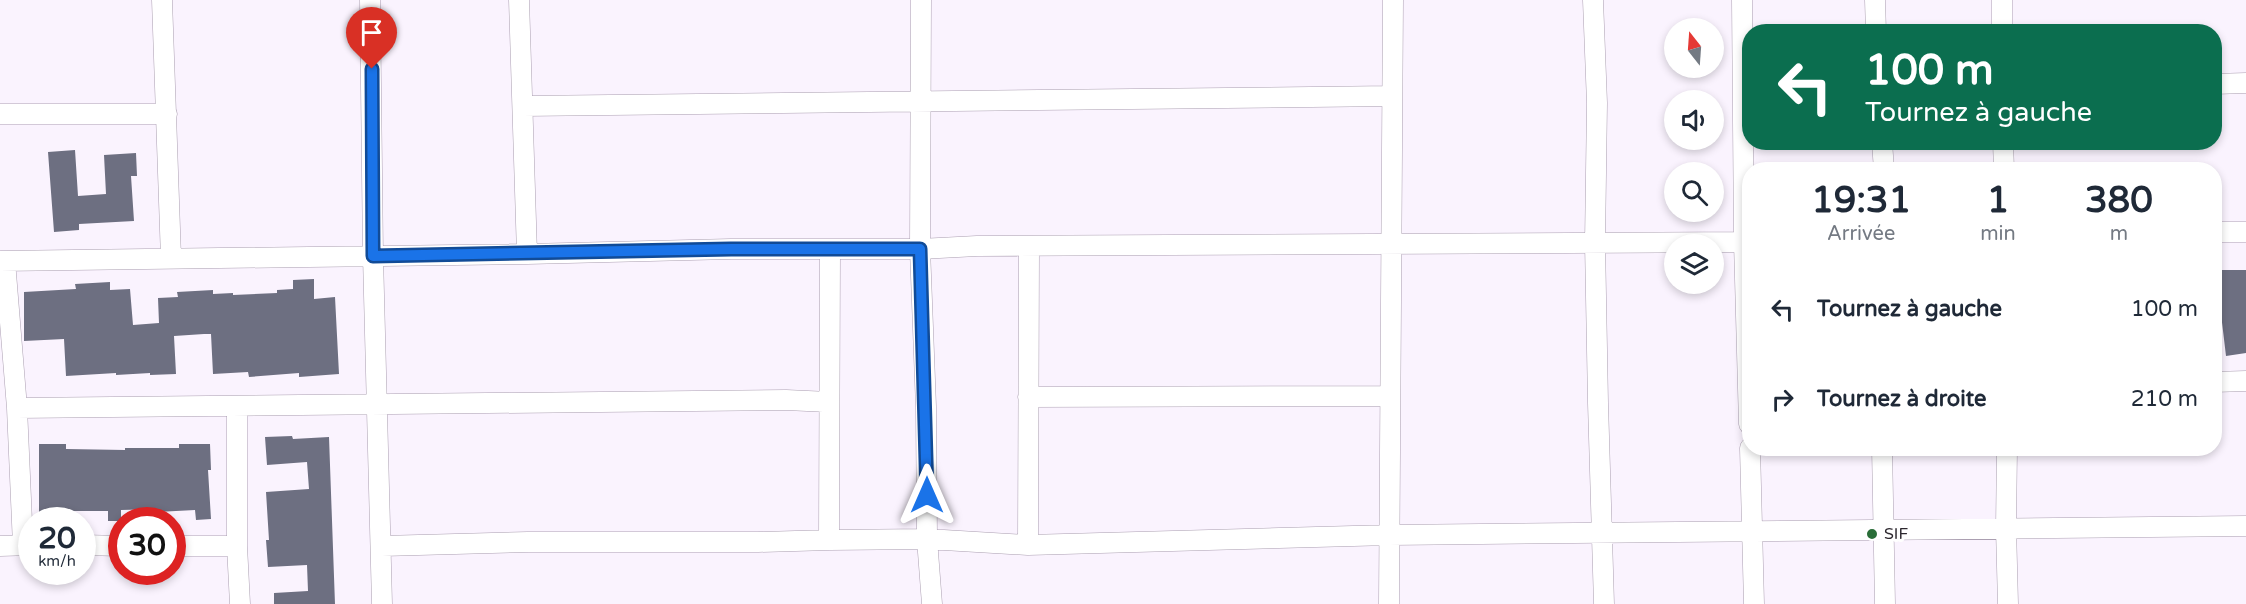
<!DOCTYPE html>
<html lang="fr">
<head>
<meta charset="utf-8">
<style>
	body { margin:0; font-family:"Varela Round",sans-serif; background:#f6f6f7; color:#1f2937; height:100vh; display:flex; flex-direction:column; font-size:22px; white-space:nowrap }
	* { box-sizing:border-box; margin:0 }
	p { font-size:20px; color:#747a83 }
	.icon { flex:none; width:33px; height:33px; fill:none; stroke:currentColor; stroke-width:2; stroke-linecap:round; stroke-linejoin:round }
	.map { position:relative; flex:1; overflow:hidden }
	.panel { position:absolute; left:1742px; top:162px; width:480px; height:294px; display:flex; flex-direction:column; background:#fff; border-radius:24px; box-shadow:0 3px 9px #0003 }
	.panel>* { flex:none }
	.hud { position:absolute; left:1742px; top:24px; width:480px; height:126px; border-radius:24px; box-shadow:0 3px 9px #0003; background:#0b6e4f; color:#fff; overflow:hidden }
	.needle { width:39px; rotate:343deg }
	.tools { position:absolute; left:1664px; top:18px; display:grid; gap:12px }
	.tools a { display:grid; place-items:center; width:60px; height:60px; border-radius:50%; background:#fff; box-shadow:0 3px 9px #0003; font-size:30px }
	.speed { position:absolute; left:18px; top:507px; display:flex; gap:12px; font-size:30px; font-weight:700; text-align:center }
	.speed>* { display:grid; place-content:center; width:78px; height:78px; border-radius:50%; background:#fff; box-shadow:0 3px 9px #0003; line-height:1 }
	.speed small { font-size:15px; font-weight:400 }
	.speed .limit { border:9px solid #d22; background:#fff; color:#111 }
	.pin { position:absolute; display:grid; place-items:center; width:51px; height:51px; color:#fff; margin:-62px -26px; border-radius:50% 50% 50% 0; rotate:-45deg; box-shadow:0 0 6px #0007 }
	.pin .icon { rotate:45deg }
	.me { position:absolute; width:66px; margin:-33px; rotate:0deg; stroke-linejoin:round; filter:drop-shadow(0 0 4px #0008) }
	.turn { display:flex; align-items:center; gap:21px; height:126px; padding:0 24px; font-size:27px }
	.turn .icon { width:78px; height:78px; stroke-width:2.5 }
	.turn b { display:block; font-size:42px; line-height:51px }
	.eta { display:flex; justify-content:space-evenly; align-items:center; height:102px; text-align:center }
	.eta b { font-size:36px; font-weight:700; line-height:42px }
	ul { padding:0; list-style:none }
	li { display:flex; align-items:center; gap:18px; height:90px; padding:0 24px }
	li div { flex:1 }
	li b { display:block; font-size:22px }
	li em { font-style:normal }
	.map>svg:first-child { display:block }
</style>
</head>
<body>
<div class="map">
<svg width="2246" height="604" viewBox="0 0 2246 604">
	<rect width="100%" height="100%" fill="#faf3fe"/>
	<path fill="#6d6f81" d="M75,150L78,196L106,194L104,155L136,153L137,176H131L134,221L79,224V230L54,232L48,152Z
		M2222,270H2246V353L2226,356L2221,314Z
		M314,279V299L335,297L339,374L299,377V373L249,377L248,372L213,374L211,334H204L174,336L176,374L150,375V373L116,375V373L66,376L64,339L24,341V292L76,289L75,284L110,282V290L130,289L133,325L159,323L158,298L178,297L177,292L213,290V294L233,293V295L277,293V290L293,289V280Z
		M292,436L293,439L329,437L335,604H274V593L308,591L307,565L268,567L266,540H269L266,492L309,489L307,462L267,465L265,437Z
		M39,444H66V449L125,450V448H179V444H210L211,470H208L211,519L196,520L195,510L157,512V509L121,510V521H108V511H68V515L39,516Z"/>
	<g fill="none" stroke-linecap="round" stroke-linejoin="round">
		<g stroke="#ab9fb1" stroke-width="21">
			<path id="minor" d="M162,0L171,258
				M370,0L373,256L382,604
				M519,0L527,254
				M921,0L920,249L926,407L927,539L932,604
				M1593,0L1597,103L1595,243L1598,403L1604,604
				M1742,0L1744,242L1749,424
				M1875,0L1876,32
				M2002,32V0
				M2214,84L2246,83
				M523,106L1392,96
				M0,114H167
				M1882,142L1884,170
				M2003,142L2004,170
				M2214,232H2246
				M0,261L527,254L731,249H920L977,246L1749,242
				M5,261L17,408L23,545
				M2214,382L2246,381
				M1028,397L1390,396
				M237,406V546L240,604
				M17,408L786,400L829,402
				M1750,448L1754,604
				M1882,448L1885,604
				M2007,448L2006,528L2008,604
				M829,540L830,250
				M82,545L122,546
				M1028,545L1029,248
				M0,546L32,545
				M172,546H237
				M382,546L528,542H758L829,540L927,539L1028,545L1390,535L2246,526
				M1389,604L1393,0"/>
		</g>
		<use href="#minor" stroke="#fff" stroke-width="20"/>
	</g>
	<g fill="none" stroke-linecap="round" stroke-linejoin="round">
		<g stroke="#114b97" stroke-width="15">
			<path id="route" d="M372,69L373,256L731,249H920L927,495"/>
		</g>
		<use href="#route" stroke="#1a73e8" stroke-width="10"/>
	</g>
	<circle fill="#296d38" stroke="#fff" stroke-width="2" cx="1872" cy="534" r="6"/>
	<g text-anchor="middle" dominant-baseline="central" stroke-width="6" stroke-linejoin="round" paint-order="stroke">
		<g font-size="16" fill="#2c272e" stroke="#fff" text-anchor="start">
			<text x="1884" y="534">SIF</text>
		</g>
	</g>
</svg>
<div class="tools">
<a><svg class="needle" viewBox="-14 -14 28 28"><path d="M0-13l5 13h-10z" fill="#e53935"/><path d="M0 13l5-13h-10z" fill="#747a83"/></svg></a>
<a><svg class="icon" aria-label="sound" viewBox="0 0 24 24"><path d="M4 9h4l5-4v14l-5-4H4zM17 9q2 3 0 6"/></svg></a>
<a><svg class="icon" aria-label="search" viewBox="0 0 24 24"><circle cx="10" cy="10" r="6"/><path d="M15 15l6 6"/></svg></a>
<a><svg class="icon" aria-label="layers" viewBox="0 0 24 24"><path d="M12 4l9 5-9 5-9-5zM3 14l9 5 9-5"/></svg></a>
</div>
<div class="speed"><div>20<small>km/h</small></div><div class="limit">30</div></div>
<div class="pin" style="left:372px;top:69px;background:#d93025"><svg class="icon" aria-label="arrive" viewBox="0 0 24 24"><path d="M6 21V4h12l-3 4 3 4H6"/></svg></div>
<svg class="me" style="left:927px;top:495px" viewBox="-20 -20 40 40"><path d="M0-17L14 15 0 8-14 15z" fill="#1a73e8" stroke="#fff" stroke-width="4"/></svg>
<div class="hud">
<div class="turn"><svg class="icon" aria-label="left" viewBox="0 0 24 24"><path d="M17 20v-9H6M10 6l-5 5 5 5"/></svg><div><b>100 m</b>Tournez à gauche</div></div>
</div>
<section class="panel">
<div class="eta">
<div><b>19:31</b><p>Arrivée</p></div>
<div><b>1</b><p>min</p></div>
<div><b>380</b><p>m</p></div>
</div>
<ul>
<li><svg class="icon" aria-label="left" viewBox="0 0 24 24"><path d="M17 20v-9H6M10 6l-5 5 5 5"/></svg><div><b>Tournez à gauche</b></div><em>100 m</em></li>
<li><svg class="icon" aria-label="right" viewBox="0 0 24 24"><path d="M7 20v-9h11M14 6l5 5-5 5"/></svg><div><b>Tournez à droite</b></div><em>210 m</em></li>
</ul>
</section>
</div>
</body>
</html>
